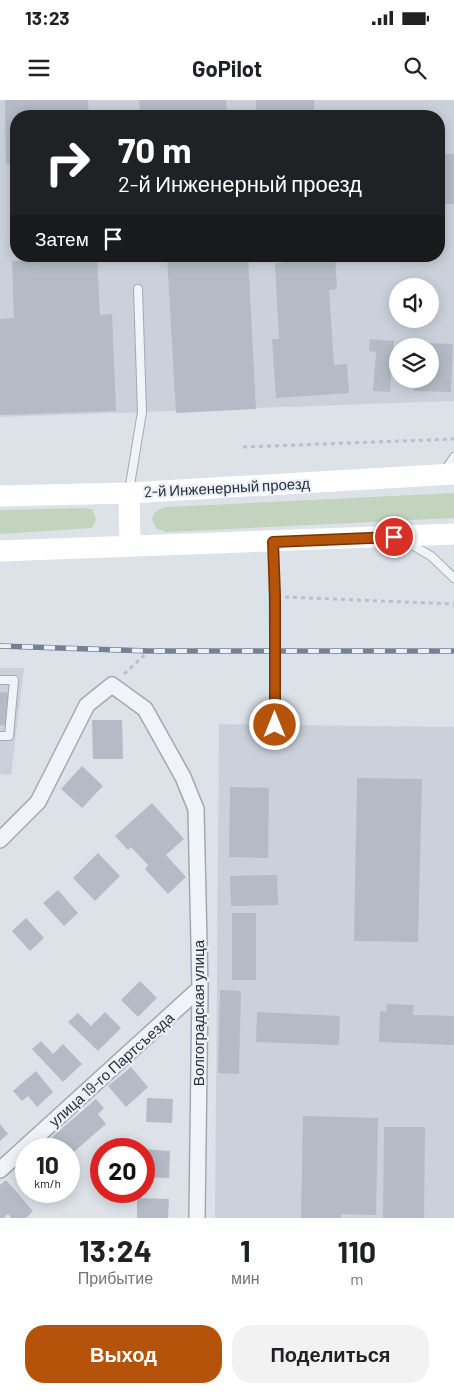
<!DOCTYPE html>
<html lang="ru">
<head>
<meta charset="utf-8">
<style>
	body { margin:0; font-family:Barlow,sans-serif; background:#f2f2f2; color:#202124; height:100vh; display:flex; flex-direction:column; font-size:19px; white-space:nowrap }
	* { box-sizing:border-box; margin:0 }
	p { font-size:16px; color:#757577 }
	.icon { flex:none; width:28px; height:28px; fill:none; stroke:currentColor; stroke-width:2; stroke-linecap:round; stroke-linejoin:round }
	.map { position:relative; height:1118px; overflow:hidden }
	.sheet { display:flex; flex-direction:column; background:#fff; flex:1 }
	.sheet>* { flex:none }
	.banner { position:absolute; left:10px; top:10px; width:435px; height:152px; border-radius:20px; box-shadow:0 2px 12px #0003; background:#202124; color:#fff; overflow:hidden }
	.controls { position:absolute; left:389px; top:178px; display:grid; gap:10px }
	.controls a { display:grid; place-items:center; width:50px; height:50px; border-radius:50%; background:#fff; box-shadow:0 2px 12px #0003; font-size:25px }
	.speed { position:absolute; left:15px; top:1038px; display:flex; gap:10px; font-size:25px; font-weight:700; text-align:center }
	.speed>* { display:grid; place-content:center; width:65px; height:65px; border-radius:50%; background:#fff; box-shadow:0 2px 12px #0003; line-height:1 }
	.speed small { font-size:12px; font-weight:400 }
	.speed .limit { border:8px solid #d22; background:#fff; color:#111 }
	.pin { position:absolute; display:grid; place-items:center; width:42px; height:42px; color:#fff; margin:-21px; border:2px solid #fff; border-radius:50%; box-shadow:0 1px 5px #0007 }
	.me { position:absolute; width:55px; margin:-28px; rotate:0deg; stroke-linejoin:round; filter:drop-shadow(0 0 4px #0008) }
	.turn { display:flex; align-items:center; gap:18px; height:105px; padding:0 25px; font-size:22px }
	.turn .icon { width:65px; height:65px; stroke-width:2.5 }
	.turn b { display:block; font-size:35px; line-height:42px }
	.then { display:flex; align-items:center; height:48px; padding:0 25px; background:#0003; gap:10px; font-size:19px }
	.eta { display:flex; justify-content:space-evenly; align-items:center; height:85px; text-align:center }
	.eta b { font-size:30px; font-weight:700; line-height:35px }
	.action { display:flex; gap:10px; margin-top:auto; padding:10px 25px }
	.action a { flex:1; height:58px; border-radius:20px; background:#b45309; color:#fff; font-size:20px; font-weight:700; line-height:58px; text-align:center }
	.action a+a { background:#f2f2f2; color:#202124 }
	.status { display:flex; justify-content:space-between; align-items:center; height:35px; padding:0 25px; background:#fff; direction:ltr }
	.status svg { height:14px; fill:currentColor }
	header { display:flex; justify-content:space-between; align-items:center; height:65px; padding:0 25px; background:#fff; font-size:22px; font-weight:700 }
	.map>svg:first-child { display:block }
</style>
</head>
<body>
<div class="status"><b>13:23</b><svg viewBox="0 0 49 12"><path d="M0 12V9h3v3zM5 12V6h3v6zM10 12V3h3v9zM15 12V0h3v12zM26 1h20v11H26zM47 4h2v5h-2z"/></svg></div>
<header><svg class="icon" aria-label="menu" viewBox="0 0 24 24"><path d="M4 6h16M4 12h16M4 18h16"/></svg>GoPilot<svg class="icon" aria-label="search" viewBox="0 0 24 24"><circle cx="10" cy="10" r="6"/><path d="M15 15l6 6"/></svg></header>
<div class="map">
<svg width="454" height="1118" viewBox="0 0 454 1118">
	<rect width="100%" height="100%" fill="#dde2e9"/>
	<path fill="#cbd1db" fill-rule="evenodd" d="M0,0H454V301L0,317ZM16,16H439V156H16ZM398,186H430V219H398ZM398,246H430V279H398Z
		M0,568H24L11,675L0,674Z
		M219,624L454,627V1118H215Z"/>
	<path fill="#c3d4be" d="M454,393V418L167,432L157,429L152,420C153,412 158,409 166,407Z
		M85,408L93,410L96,420L92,428L0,434V410Z"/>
	<path fill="#b4bbc6" d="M5,0H88L89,16H16V64H6Z
		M139,0H226L227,16H140Z
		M256,0H314V16H256Z
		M439,54H454V104H439Z
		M167,156H248L256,309L176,313Z
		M282,156H335L337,189L329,190L334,265L347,264L349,293L276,298L272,239H279L275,163H283Z
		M97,158L100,215L112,214L116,311L0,315V219L14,218L12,161Z
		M370,239L394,241L390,292L373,291L376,252L369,251Z
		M425,243L453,244L451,292L414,291V279H430V246H425Z
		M0,592L10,593L8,626L0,625Z
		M92,620H122L123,659H93Z
		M82,666L103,686L82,708L61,689Z
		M357,678L422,679L418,842L354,841Z
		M230,687L269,688L268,758L229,757Z
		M152,703L184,739L166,755L186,777L168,794L145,769L148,765L131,747L128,750L115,736Z
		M98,753L120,776L95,801L73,778Z
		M277,775L278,805L231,806L230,776Z
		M58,790L78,813L64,826L43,803Z
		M232,813H256V880H232Z
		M26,818L44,838L30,851L12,831Z
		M140,881L157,898L138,917L121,900Z
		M220,890L241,891L239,974L218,973Z
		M387,904L414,905L413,915L454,916V945L379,942L380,911L386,912Z
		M105,912L121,928L98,951L68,922L78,913L91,926Z
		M257,912L340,916L339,945L256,942Z
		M41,941L53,954L63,944L82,964L63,982L32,949Z
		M131,967L148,987L126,1007L108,986Z
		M36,971L53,992L37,1007L28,996L22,1001L13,991Z
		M147,998L173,999L172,1023L146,1022Z
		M96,999L104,1008L98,1014L106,1024L69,1056V1049H62L52,1037Z
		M303,1016L378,1018L376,1115L341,1114V1118H301Z
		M0,1024L8,1034L0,1041Z
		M384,1027H425L424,1118H383Z
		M144,1049L170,1051L169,1078L144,1077Z
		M6,1080L33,1111L26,1118H11L8,1114L4,1118H0V1085Z
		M137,1098L169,1099L168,1118H137Z"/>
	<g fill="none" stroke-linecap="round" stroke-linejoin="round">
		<g stroke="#a2a9b3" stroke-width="10">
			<path id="lane" d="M444,372L454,357
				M129,391L142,312L138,189
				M273,442L275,625
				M407,442L431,456L454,478
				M0,580H14L9,636H0"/>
		</g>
		<g stroke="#a2a9b3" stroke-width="18">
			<path id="street" d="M0,740L38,702L87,605L112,585L145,609L183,677L196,709L200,888L197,1118
				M0,1070L200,888"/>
		</g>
		<path stroke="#bbc0c8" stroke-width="3" stroke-dasharray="4 4" stroke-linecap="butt" d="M243,347L454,339
			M285,497L454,504
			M124,574L149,551"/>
		<use href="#lane" stroke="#f0f3f7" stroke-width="8"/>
		<use href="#street" stroke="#f0f3f7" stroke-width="15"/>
		<path stroke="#fff" stroke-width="21" d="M129,393L130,445
			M0,396L129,393L454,374
			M0,451L454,434"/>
		<g stroke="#758194" stroke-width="5.5">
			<path id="rail" d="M0,546L149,551H454"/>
		</g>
		<use href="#rail" stroke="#edf1f6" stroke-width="4" stroke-dasharray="11" stroke-linecap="butt"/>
	</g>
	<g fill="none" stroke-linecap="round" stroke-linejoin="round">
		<g stroke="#753606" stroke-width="12">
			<path id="route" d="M275,625V496L273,442L394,437"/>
		</g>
		<use href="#route" stroke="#b45309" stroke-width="9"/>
	</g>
	<g text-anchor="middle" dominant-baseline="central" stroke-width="4.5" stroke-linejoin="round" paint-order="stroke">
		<g font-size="15" fill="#252f41" stroke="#edf1f6">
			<text transform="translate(227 387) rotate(-3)">2-й Инженерный проезд</text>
			<text transform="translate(198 913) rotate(-90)">Волгоградская улица</text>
			<text transform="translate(111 969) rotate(-42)">улица 19-го Партсъезда</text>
		</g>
	</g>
</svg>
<div class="controls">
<a><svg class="icon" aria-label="sound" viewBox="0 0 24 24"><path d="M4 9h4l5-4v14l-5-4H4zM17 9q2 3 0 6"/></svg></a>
<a><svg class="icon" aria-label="layers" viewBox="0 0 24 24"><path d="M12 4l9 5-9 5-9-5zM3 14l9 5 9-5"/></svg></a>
</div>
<div class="speed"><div>10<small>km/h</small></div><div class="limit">20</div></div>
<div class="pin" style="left:394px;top:437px;background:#d93025"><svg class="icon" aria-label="arrive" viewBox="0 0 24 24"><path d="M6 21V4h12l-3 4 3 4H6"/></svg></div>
<svg class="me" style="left:275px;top:625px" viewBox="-20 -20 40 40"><circle r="17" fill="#b45309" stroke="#fff" stroke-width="3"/><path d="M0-11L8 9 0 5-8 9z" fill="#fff"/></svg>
<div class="banner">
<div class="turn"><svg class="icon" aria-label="right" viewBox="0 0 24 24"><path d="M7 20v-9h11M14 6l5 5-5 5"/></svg><div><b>70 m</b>2-й Инженерный проезд</div></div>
<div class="then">Затем<svg class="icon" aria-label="arrive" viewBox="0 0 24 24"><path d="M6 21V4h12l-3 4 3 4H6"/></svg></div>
</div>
</div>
<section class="sheet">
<div class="eta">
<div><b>13:24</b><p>Прибытие</p></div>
<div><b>1</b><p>мин</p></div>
<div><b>110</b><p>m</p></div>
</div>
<div class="action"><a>Выход</a><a>Поделиться</a></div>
</section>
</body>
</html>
